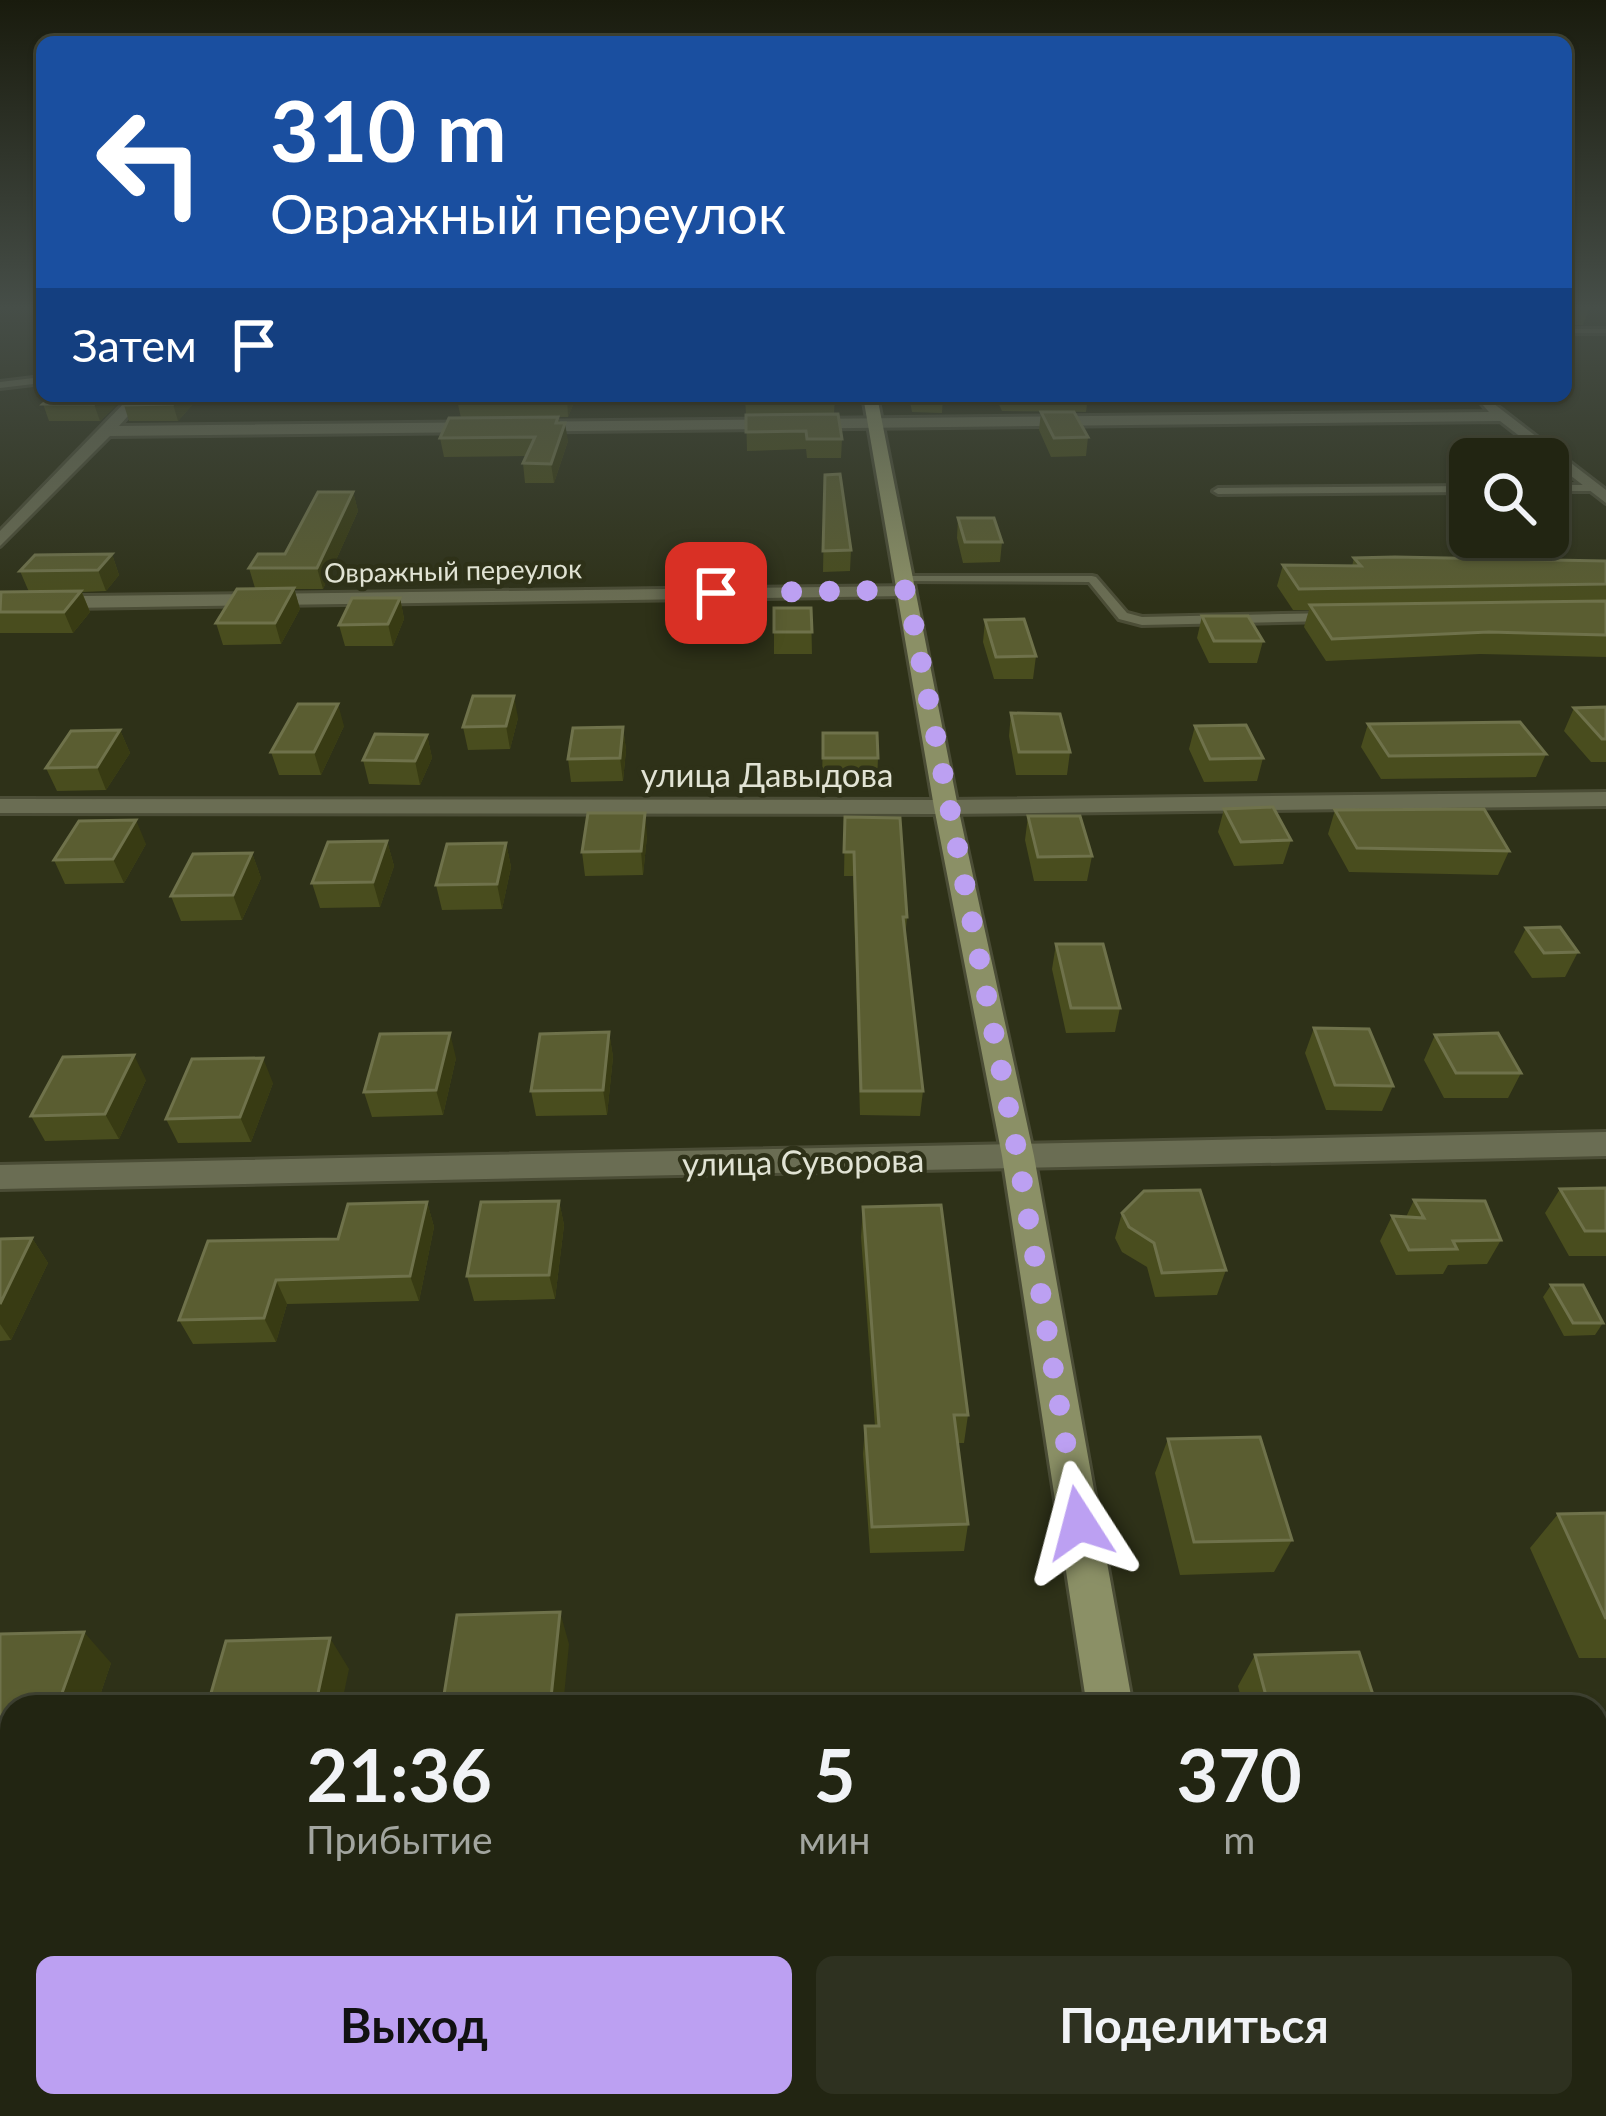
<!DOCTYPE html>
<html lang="ru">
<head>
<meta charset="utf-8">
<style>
	body { margin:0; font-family:Lato,sans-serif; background:#2e3120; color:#f1f3f6; height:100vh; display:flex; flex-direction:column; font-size:45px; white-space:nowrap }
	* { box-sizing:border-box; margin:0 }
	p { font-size:39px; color:#a2a59f }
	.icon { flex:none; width:66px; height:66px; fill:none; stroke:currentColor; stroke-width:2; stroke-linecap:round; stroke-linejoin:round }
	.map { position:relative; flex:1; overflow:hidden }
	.side { position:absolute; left:0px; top:1695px; width:1608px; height:423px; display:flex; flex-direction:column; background:#222512; border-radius:36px 36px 0 0; box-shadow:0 3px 9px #0004,0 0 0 3px #3f4232 }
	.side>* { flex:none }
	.hud { position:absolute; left:36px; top:36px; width:1536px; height:366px; border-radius:18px; box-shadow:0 3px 9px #0004,0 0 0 3px #3f4232; background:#1a4fa0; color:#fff; overflow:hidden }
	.buttons { position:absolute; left:1449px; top:438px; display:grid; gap:24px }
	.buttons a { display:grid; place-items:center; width:120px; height:120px; border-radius:18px; background:#222512; box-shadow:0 3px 9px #0004,0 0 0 3px #3f4232; font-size:60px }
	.pin { position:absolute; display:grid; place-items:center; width:102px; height:102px; color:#fff; margin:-51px; border-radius:24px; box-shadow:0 6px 18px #0006 }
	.me { position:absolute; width:132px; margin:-66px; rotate:351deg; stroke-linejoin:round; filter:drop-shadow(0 0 9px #0008) }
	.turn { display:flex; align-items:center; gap:42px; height:252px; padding:0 36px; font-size:54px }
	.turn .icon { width:156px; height:156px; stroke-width:2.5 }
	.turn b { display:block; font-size:84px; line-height:102px }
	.then { display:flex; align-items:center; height:114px; padding:0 36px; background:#0003; gap:24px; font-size:45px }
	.eta { display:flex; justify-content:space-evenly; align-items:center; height:204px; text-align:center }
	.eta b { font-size:72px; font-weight:700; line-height:84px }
	.primary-button { display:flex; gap:24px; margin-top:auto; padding:24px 36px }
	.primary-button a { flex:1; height:138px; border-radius:18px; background:#bca0f2; color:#111; font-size:48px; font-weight:700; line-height:138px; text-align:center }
	.primary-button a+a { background:#2e3120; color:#f1f3f6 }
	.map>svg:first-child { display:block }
</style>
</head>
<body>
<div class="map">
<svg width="1606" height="2116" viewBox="0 0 1606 2116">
	<rect width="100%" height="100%" fill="#2e3118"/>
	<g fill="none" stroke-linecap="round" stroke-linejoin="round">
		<g stroke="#4b4d36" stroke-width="6">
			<path id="lane" d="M1566,329H1606V333H1566Z
				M42,377V383L0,388V382Z
				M1548,485H1593L1598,488L1593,491H1548Z
				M1470,486V492L1218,494L1213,491L1218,488Z
				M906,576H1092L1096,577L1127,613L1142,617L1331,613L1337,617L1331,621L1142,625L1119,619L1089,582L902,581L900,579Z"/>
		</g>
		<g stroke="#4b4d36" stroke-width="6">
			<path id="street" d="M131,396H146L119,426L1489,412L1482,404L1489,400L1606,490V503L1500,421L110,436L0,546V531Z
				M914,586V594L907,596L0,609V597Z
				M1606,792V806L946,814L0,813V799L946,800Z
				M1606,1132V1156L0,1189V1165Z
				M1606,1867V1917L1596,1918V1868Z
				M0,1882H12V1932H0Z"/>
		</g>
		<g stroke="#4b4d36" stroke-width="6">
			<path id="secondary" d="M863,396H877L958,807L1034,1156L1133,1707H1087L1002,1156L934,807Z
				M1152,2106H1206L1208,2116H1154Z"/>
		</g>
		<use href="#lane" fill="#6a6d53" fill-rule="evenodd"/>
		<use href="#street" fill="#6a6d53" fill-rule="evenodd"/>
		<use href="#secondary" fill="#8b9066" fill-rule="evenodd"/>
	</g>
	<path fill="#494d1e" d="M1566,307L1589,309L1583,325H1566Z
		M52,396H126L100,421H49L43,404Z
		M131,396H200L178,421H129L124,405Z
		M572,396L573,405L568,417L461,418L457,400Z
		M745,396H835L834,414L746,415Z
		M909,396H943L942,413L912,412Z
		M995,396H1088L1086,412L1002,411Z
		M1041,412L1088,437L1086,456L1051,457L1039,430Z
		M746,415L842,439L841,458H807L806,449L747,451Z
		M558,417L568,441L554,483H525L523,463L526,456L444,457L440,438Z
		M825,475L851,550L850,571L823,572Z
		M353,492L358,511L323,589H294L300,609L281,644L223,645L216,623L255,588L249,568L285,554Z
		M958,518L1002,542L1000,562L963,563L957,538Z
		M112,554L119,575L106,591L82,592L90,612L73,633H0V593L29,592L20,571Z
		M1354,558L1606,561V657L1480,654L1326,661L1304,627L1309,610H1293L1277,586L1283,565L1352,566Z
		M400,598L404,619L393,646H345L339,625Z
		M774,608H811L812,654H774Z
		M1202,616L1263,641L1257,663H1209L1197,638Z
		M985,620L1036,656L1033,679H994L983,642Z
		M1606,707V762H1591L1564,731L1574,708Z
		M1011,713L1070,752L1067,775H1016L1009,736Z
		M518,718L510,749L468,750L463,727Z
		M1368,724L1546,754L1536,777L1381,779L1361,747Z
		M344,726L321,775H279L271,752Z
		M1195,726L1263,758L1257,781L1204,782L1189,749Z
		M623,727L626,750L623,781L571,782L568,759Z
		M120,730L130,753L106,790L57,791L46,768Z
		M823,733L878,758L877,782L822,781Z
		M427,735L432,758L420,785L369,784L363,760Z
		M1224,809L1291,840L1283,864L1234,866L1218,832Z
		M1335,810L1509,851L1498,875L1349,872L1328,834Z
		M1028,816L1092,856L1087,881H1034L1025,840Z
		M845,817L907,917L905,939L923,1091L920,1116L860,1115L853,876H844Z
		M647,836L643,875L585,876L582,852Z
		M387,841L394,866L380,907L320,908L312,883Z
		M506,843L511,867L502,909L442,910L436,885Z
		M146,844L124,883L65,884L54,860Z
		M252,853L261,878L242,920L181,921L171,896Z
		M1526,928L1578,952L1565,977L1532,978L1514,952Z
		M1056,944L1120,1008L1115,1032L1066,1033L1052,969Z
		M1314,1028L1393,1086L1382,1111L1326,1110L1305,1053Z
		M609,1032L613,1057L607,1115L536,1116L531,1091Z
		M1435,1035L1521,1073L1508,1098H1444L1424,1060Z
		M456,1058L443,1115L372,1117L364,1092Z
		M146,1080L119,1139L45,1141L31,1116Z
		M273,1083L251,1142L178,1143L166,1119Z
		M1606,1188V1256H1569L1545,1213L1560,1189Z
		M1414,1200L1501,1240L1487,1264L1448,1265L1443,1274L1396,1275L1380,1241L1392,1216L1406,1217Z
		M559,1201L564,1225L555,1299L474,1301L467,1276Z
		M427,1202L434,1227L419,1301L287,1304L276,1342L193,1344L179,1320L338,1239Z
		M863,1207L968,1415L964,1443H958L968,1524L964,1551L870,1553L863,1454L865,1426H875L861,1237Z
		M1122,1213L1226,1270L1217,1295L1155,1297L1147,1267L1122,1252L1115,1238Z
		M32,1238L48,1263L11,1340L0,1341V1239Z
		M1551,1285L1603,1323L1595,1335L1564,1336L1543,1297Z
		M1168,1439L1292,1540L1274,1572L1180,1575L1155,1473Z
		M1606,1513V1658H1579L1530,1548L1558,1514Z
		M0,1634L111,1663L96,1707H12V1790L0,1791Z
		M1255,1655L1377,1707H1243L1238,1686Z
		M953,2106H1092L1094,2116H954Z
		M1279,2106H1436L1439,2116H1281Z"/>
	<path fill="#383b13" d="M103,396H126L100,421L94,404Z
		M180,396H200L178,421L173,404Z
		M567,396H572L573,405L568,417Z
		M565,423L568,441L554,483L551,464Z
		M353,492L358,511L323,589L317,568Z
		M112,554L119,575L106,591L98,570Z
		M294,588L300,609L281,644L275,623Z
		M81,591L90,612L73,633L64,612Z
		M400,598L404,619L393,646L388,624Z
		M514,696L518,718L510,749L506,726Z
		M338,704L344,726L321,775L314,752Z
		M623,727L626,750L623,781L620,758Z
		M120,730L130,753L106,790L97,767Z
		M427,735L432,758L420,785L415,761Z
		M645,813L647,836L643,875L641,851Z
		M136,820L146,844L124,883L113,859Z
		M387,841L394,866L380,907L373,882Z
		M506,843L511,867L502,909L497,884Z
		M252,853L261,878L242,920L233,895Z
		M609,1032L613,1057L607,1115L603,1090Z
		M450,1033L456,1058L443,1115L436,1090Z
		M134,1055L146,1080L119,1139L105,1114Z
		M263,1058L273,1083L251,1142L240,1117Z
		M559,1201L564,1225L555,1299L549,1275Z
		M427,1202L434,1227L419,1301L410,1276Z
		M32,1238L48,1263L11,1340L0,1324V1304Z
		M276,1280L287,1304L276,1342L264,1318Z
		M560,1612L569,1644L563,1707H550Z
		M84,1632L111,1663L96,1707H57Z
		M330,1638L349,1669L341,1707H315Z
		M505,2106H520V2116H504Z"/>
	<path fill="#5a5d31" stroke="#6f724b" stroke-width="3" d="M52,396H103L94,404H43Z
		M131,396H180L173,404L124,405Z
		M460,396H567L566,399L457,400Z
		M745,396H835L745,397Z
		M1041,412H1074L1088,437L1054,438Z
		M838,414L842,439H807L806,431L746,432V415Z
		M558,417L556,423H565L551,464L523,463L535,437L440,438L449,418Z
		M840,474L851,550L823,551L825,475Z
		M318,492H353L317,568H249L258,554H285Z
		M958,518H994L1002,542H965Z
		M112,554L98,570L20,571L35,555Z
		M1395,557L1606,561V584L1299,589L1283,565L1361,566L1354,558Z
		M294,588L275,623H216L237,589Z
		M81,591L64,612H0L1,592Z
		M352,598H400L388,624L339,625Z
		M1606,601V635L1489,632L1332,639L1310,605Z
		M774,608H811L812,632H774Z
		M1202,616H1248L1263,641H1214Z
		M1024,619L1036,656L996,657L985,620Z
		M473,696H514L506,726L463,727Z
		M298,704H338L314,752H271Z
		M1606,707V739H1602L1574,708Z
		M1011,713L1060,714L1070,752H1019Z
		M1520,722L1546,754L1389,756L1368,724Z
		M1246,725L1263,758L1210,759L1195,726Z
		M623,727L620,758L568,759L573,728Z
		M120,730L97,767L46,768L71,731Z
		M823,733H877L878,758H823Z
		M375,734L427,735L415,761L363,760Z
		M1273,807L1291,840L1241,842L1224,809Z
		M1484,809L1509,851L1357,848L1335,810Z
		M588,813H645L641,851L582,852Z
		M1028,816H1080L1092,856L1038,857Z
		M845,817L900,818L907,917H903L923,1091H861L854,852H844Z
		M136,820L113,859L54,860L79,821Z
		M387,841L373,882L312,883L328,842Z
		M506,843L497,884L436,885L447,844Z
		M252,853L233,895L171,896L193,854Z
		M1560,927L1578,952L1544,953L1526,928Z
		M1056,944H1103L1120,1008H1071Z
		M1314,1028L1369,1029L1393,1086L1335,1085Z
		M609,1032L603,1090L531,1091L540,1034Z
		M450,1033L436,1090L364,1092L380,1034Z
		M1498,1033L1521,1073H1456L1435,1035Z
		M134,1055L105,1114L31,1116L63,1057Z
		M263,1058L240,1117L166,1119L192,1059Z
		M1606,1188V1231H1585L1560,1189Z
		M1200,1190L1226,1270L1162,1273L1154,1243L1129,1227L1122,1213L1144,1191Z
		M1414,1200L1485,1201L1501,1240L1453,1241L1457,1249L1409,1250L1392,1216L1424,1218Z
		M559,1201L549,1275L467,1276L481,1202Z
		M427,1202L410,1276L276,1280L264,1318L179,1320L208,1241L338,1239L348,1204Z
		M941,1205L968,1415H954L968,1524L872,1527L865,1426H879L863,1207Z
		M32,1238L0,1304V1239Z
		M1551,1285H1583L1603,1323H1573Z
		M1260,1437L1292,1540L1194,1542L1168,1439Z
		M1606,1513V1619L1558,1514Z
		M560,1612L550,1707H442L457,1615Z
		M84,1632L57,1707H12V1762H0V1634Z
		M330,1638L315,1707H207L226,1641Z
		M1359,1652L1377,1707H1269L1255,1655Z
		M375,2106H505L504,2116H373Z
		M962,2106H1092L1094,2116H963Z
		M1307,2106H1436L1439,2116H1309Z"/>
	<linearGradient id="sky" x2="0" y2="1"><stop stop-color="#191b0d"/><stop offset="0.51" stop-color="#464e48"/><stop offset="1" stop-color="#464e48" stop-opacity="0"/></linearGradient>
	<rect width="1606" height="603" fill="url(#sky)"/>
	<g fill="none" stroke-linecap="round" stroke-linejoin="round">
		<path stroke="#bca0f2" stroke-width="21" stroke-dasharray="0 37.8" d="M716,593L907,590L1018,1156L1079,1523"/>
	</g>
	<g text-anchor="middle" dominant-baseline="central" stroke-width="9" stroke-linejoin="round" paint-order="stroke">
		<g font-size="27" fill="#e1e3d4" stroke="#2e3118">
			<text transform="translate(453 570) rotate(-1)">Овражный переулок</text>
		</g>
		<g font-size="33" fill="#e1e3d4" stroke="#2e3118">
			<text x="767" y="774">улица Давыдова</text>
			<text transform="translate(803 1161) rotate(-1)">улица Суворова</text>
		</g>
	</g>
</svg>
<div class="buttons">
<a><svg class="icon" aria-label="search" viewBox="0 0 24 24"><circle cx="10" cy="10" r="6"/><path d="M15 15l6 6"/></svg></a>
</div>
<div class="pin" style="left:716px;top:593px;background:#d93025"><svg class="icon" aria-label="arrive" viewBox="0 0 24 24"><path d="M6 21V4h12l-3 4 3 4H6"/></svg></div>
<svg class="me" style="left:1079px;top:1523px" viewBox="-20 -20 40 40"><path d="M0-17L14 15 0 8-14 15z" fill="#bca0f2" stroke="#fff" stroke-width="4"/></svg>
<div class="hud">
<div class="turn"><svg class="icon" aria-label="left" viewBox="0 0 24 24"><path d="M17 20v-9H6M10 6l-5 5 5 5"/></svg><div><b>310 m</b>Овражный переулок</div></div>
<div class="then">Затем<svg class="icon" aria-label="arrive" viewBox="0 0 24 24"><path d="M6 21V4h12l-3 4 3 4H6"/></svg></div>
</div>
<section class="side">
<div class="eta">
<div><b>21:36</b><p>Прибытие</p></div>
<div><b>5</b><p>мин</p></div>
<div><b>370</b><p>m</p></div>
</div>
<div class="primary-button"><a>Выход</a><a>Поделиться</a></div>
</section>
</div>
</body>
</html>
